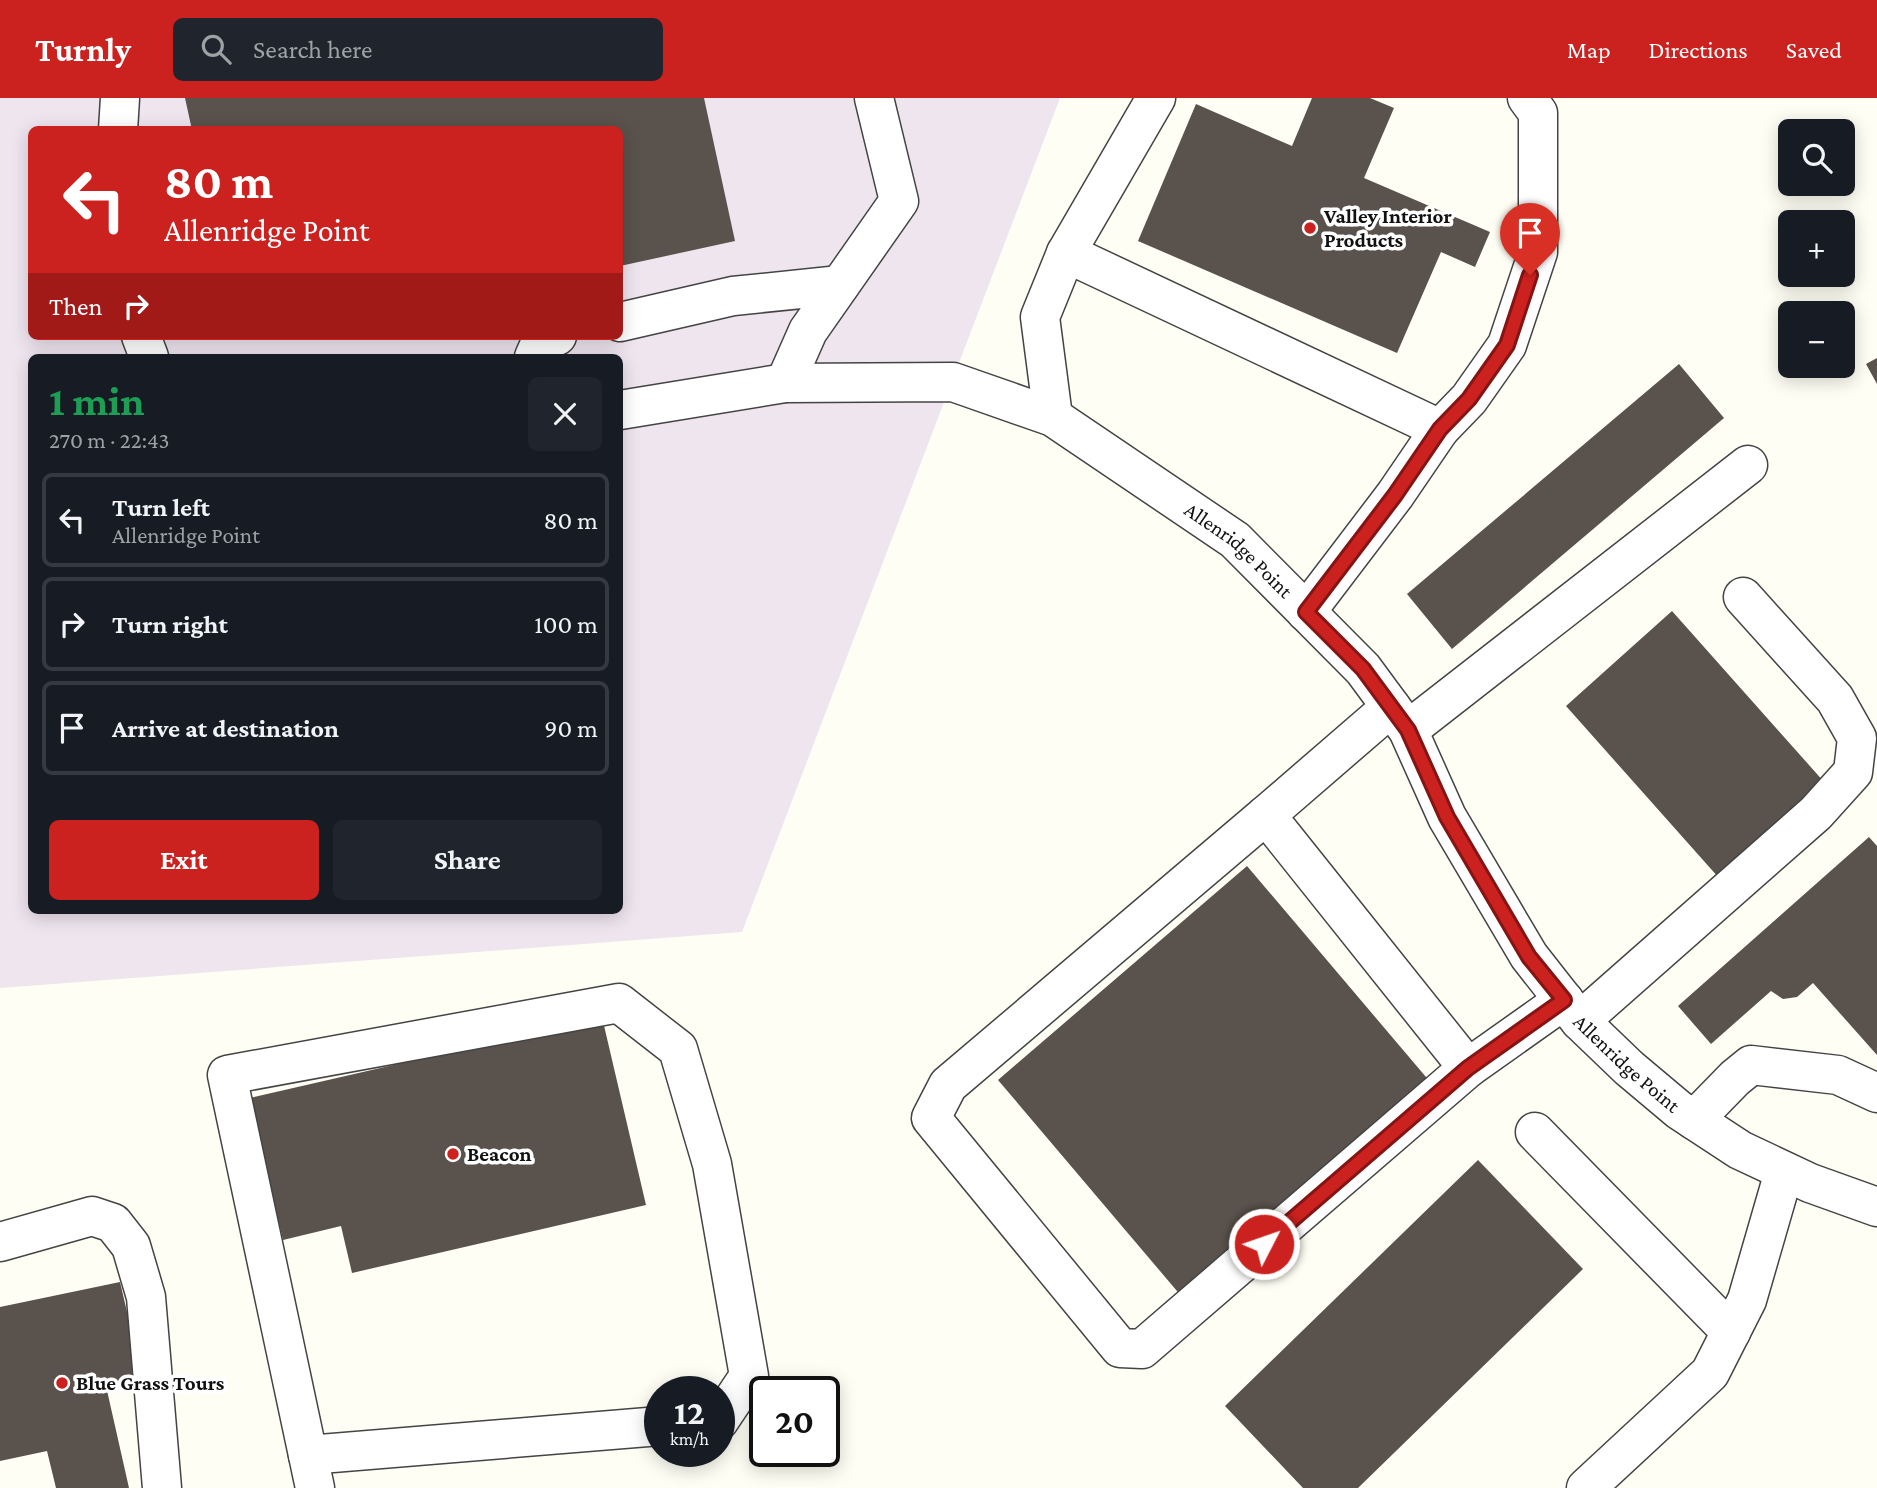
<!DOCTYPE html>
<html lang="en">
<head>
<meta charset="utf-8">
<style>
	body { margin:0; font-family:"Crimson Pro",serif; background:#20242c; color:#f1f3f6; height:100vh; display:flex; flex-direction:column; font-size:26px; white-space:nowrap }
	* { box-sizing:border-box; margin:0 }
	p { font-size:23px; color:#9ea1a6 }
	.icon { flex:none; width:38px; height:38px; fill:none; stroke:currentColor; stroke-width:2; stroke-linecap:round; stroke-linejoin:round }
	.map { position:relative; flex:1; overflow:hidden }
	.side { position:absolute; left:28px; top:256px; width:595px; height:560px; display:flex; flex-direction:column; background:#171b24; border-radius:10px; box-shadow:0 4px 18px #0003 }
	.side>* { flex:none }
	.hud { position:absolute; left:28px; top:28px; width:595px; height:214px; border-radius:10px; box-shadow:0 4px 18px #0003; background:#cb211f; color:#fff; overflow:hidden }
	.controls { position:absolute; left:1778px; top:21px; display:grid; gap:14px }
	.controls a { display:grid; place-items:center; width:77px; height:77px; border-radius:10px; background:#171b24; box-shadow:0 4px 18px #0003; font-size:35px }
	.speed { position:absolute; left:644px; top:1278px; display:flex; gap:14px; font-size:35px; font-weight:700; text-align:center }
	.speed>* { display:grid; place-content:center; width:91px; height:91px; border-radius:50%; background:#171b24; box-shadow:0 4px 18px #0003; line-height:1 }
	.speed small { font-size:18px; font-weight:400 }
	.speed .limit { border:4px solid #111; border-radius:10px; background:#fff; color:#111 }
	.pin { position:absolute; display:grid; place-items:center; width:60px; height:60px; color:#fff; margin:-72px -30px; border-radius:50% 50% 50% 0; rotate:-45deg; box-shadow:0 0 7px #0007 }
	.pin .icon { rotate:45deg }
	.me { position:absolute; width:77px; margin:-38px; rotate:49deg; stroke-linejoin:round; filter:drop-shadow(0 0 5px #0008) }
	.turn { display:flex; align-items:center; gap:24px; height:147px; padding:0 21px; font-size:32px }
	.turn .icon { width:91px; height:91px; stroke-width:2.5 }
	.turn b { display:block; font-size:49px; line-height:60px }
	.then { display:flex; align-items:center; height:66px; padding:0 21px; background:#0003; gap:14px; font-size:26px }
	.round { display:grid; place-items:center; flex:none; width:74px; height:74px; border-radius:10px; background:#20242c }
	.summary { display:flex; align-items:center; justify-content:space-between; height:119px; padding:0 21px }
	h1 { font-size:42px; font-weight:700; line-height:52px; color:#1e9e55 }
	.action { display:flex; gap:14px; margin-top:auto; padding:14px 21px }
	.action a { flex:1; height:80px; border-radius:10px; background:#cb211f; color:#fff; font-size:28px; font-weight:700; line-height:80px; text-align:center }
	.action a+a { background:#20242c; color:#f1f3f6 }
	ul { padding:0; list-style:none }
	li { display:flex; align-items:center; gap:21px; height:94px; margin:0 14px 10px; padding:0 7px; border:4px solid #363941; border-radius:10px }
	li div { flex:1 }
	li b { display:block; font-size:26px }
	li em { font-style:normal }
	header { display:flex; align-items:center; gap:42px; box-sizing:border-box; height:98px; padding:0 35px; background:#cb211f; color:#fff }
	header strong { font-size:33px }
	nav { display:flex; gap:38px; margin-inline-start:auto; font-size:24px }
	.search { width:490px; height:63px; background:#20242c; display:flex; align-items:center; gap:18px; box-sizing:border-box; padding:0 24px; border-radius:10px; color:#9ea1a6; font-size:26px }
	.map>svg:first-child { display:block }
</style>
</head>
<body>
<header>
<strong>Turnly</strong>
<div class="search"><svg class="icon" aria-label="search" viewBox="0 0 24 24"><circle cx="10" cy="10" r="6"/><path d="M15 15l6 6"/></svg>Search here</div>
<nav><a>Map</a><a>Directions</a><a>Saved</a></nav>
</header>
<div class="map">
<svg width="1877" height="1390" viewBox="0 0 1877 1390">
	<rect width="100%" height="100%" fill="#fffef4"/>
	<path fill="#efe5ef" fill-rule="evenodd" d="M0,0H1060L742,834L0,890ZM32,32H620V238H32ZM32,259H620V812H32Z"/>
	<path fill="#5a524c" d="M185,0H704L735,143L620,168V32H192Z
		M1312,0H1370L1394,10L1364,80L1490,134L1475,169L1441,154L1397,255L1138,143L1196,6L1292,48Z
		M1877,260V286L1866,266Z
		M1679,266L1724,320L1452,551L1407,496Z
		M1672,513L1825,685L1719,780L1566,608Z
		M1869,739L1877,748V957L1813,885L1797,899L1783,901L1771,893L1711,946L1678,908Z
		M1247,768L1437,992L1188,1206L998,982Z
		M602,919L646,1107L352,1175L341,1128L283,1142L250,1000Z
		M1478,1062L1583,1171L1358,1390H1303L1225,1308Z
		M120,1184L143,1282L106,1288L129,1390H56L47,1353L0,1363V1209Z"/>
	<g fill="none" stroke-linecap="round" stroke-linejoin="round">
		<g stroke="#444" stroke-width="41">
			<g id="minor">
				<path d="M118,32L120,0"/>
				<path d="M1066,155L1156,0"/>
				<path d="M620,224L733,198L840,187"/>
				<path d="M141,238L149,259"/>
				<path d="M534,259L542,241L557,238"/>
				<path d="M785,285L808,233L899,103L874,0"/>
				<path id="s1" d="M620,312L785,285L953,284L1053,319L1235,442L1363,571L1408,632L1447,719L1529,858L1580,923L1629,970L1679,1012L1740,1052L1810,1085L1877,1109"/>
				<path d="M1053,319L1040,219L1066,155L1440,331L1395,397L1306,514"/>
				<path d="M1440,331L1469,301L1507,247L1538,154V15L1527,0"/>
				<path d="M1391,609L1266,717L1468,970L1564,902"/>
				<path d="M1408,632L1748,367"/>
				<path d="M1266,717L948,987L931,1020L1120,1250L1142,1251L1468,970"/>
				<path d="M1580,923L1816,715L1853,674L1857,640L1835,601L1743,499"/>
				<path d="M1694,1022L1735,980L1751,967L1838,977L1877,995"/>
				<path d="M1535,1034L1731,1234"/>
				<path d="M0,1144L92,1118L113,1125L131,1148L146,1199L162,1390"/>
				<path d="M308,1357L660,1328"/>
				<path d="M315,1390L227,977L619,905L678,951L712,1066L749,1278L719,1323"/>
				<path d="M1586,1390L1710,1275L1747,1202L1784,1074"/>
			</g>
		</g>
		<use href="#minor" stroke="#fff" stroke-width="38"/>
	</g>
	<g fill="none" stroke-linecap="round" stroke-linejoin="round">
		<g stroke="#841514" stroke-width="18">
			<path id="route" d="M1264,1146L1468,970L1564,902L1529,859L1447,719L1408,632L1363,571L1306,514L1395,397L1440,331L1469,301L1507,247L1530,177"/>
		</g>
		<use href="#route" stroke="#cb211f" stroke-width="12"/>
	</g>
	<g fill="#cb211f" stroke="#fff" stroke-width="2.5">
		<circle cx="1310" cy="130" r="7"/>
		<circle cx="453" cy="1056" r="7"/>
		<circle cx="62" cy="1285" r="7"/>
	</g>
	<g text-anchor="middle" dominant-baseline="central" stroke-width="7" stroke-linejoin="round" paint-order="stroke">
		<g font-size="21" font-weight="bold" fill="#111" stroke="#fff" text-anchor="start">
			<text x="1324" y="118">Valley Interior<tspan x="1324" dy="24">Products</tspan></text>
			<text x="467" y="1056">Beacon</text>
			<text x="76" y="1285">Blue Grass Tours</text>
		</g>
		<g font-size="21" fill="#111" stroke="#fff">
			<text stroke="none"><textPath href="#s1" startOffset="670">Allenridge Point</textPath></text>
			<text stroke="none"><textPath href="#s1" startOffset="1321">Allenridge Point</textPath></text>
		</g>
	</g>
</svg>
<div class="controls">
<a><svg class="icon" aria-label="search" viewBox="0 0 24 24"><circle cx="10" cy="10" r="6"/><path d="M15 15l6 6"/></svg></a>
<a>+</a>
<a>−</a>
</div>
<div class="speed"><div>12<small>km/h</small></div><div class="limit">20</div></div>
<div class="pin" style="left:1530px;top:177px;background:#d93025"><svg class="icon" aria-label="arrive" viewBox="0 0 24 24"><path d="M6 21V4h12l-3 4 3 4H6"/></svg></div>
<svg class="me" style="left:1264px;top:1146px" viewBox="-20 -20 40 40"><circle r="17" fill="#cb211f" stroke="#fff" stroke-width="3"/><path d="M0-11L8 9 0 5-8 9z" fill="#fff"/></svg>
<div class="hud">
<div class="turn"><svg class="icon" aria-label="left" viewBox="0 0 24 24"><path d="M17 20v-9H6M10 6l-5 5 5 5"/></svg><div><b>80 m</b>Allenridge Point</div></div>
<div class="then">Then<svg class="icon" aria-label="right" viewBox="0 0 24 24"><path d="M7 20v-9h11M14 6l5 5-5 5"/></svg></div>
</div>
<section class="side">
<div class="summary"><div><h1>1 min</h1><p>270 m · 22:43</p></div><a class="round"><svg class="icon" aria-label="close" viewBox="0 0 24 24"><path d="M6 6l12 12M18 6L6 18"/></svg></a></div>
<ul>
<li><svg class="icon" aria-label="left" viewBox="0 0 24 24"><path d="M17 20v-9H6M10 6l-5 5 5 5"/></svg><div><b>Turn left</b><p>Allenridge Point</p></div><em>80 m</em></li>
<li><svg class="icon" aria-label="right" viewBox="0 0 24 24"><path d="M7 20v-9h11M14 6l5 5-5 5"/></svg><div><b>Turn right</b></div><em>100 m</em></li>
<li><svg class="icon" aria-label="arrive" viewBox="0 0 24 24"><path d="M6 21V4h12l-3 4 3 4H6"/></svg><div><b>Arrive at destination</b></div><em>90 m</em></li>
</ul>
<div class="action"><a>Exit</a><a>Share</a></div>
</section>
</div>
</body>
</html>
